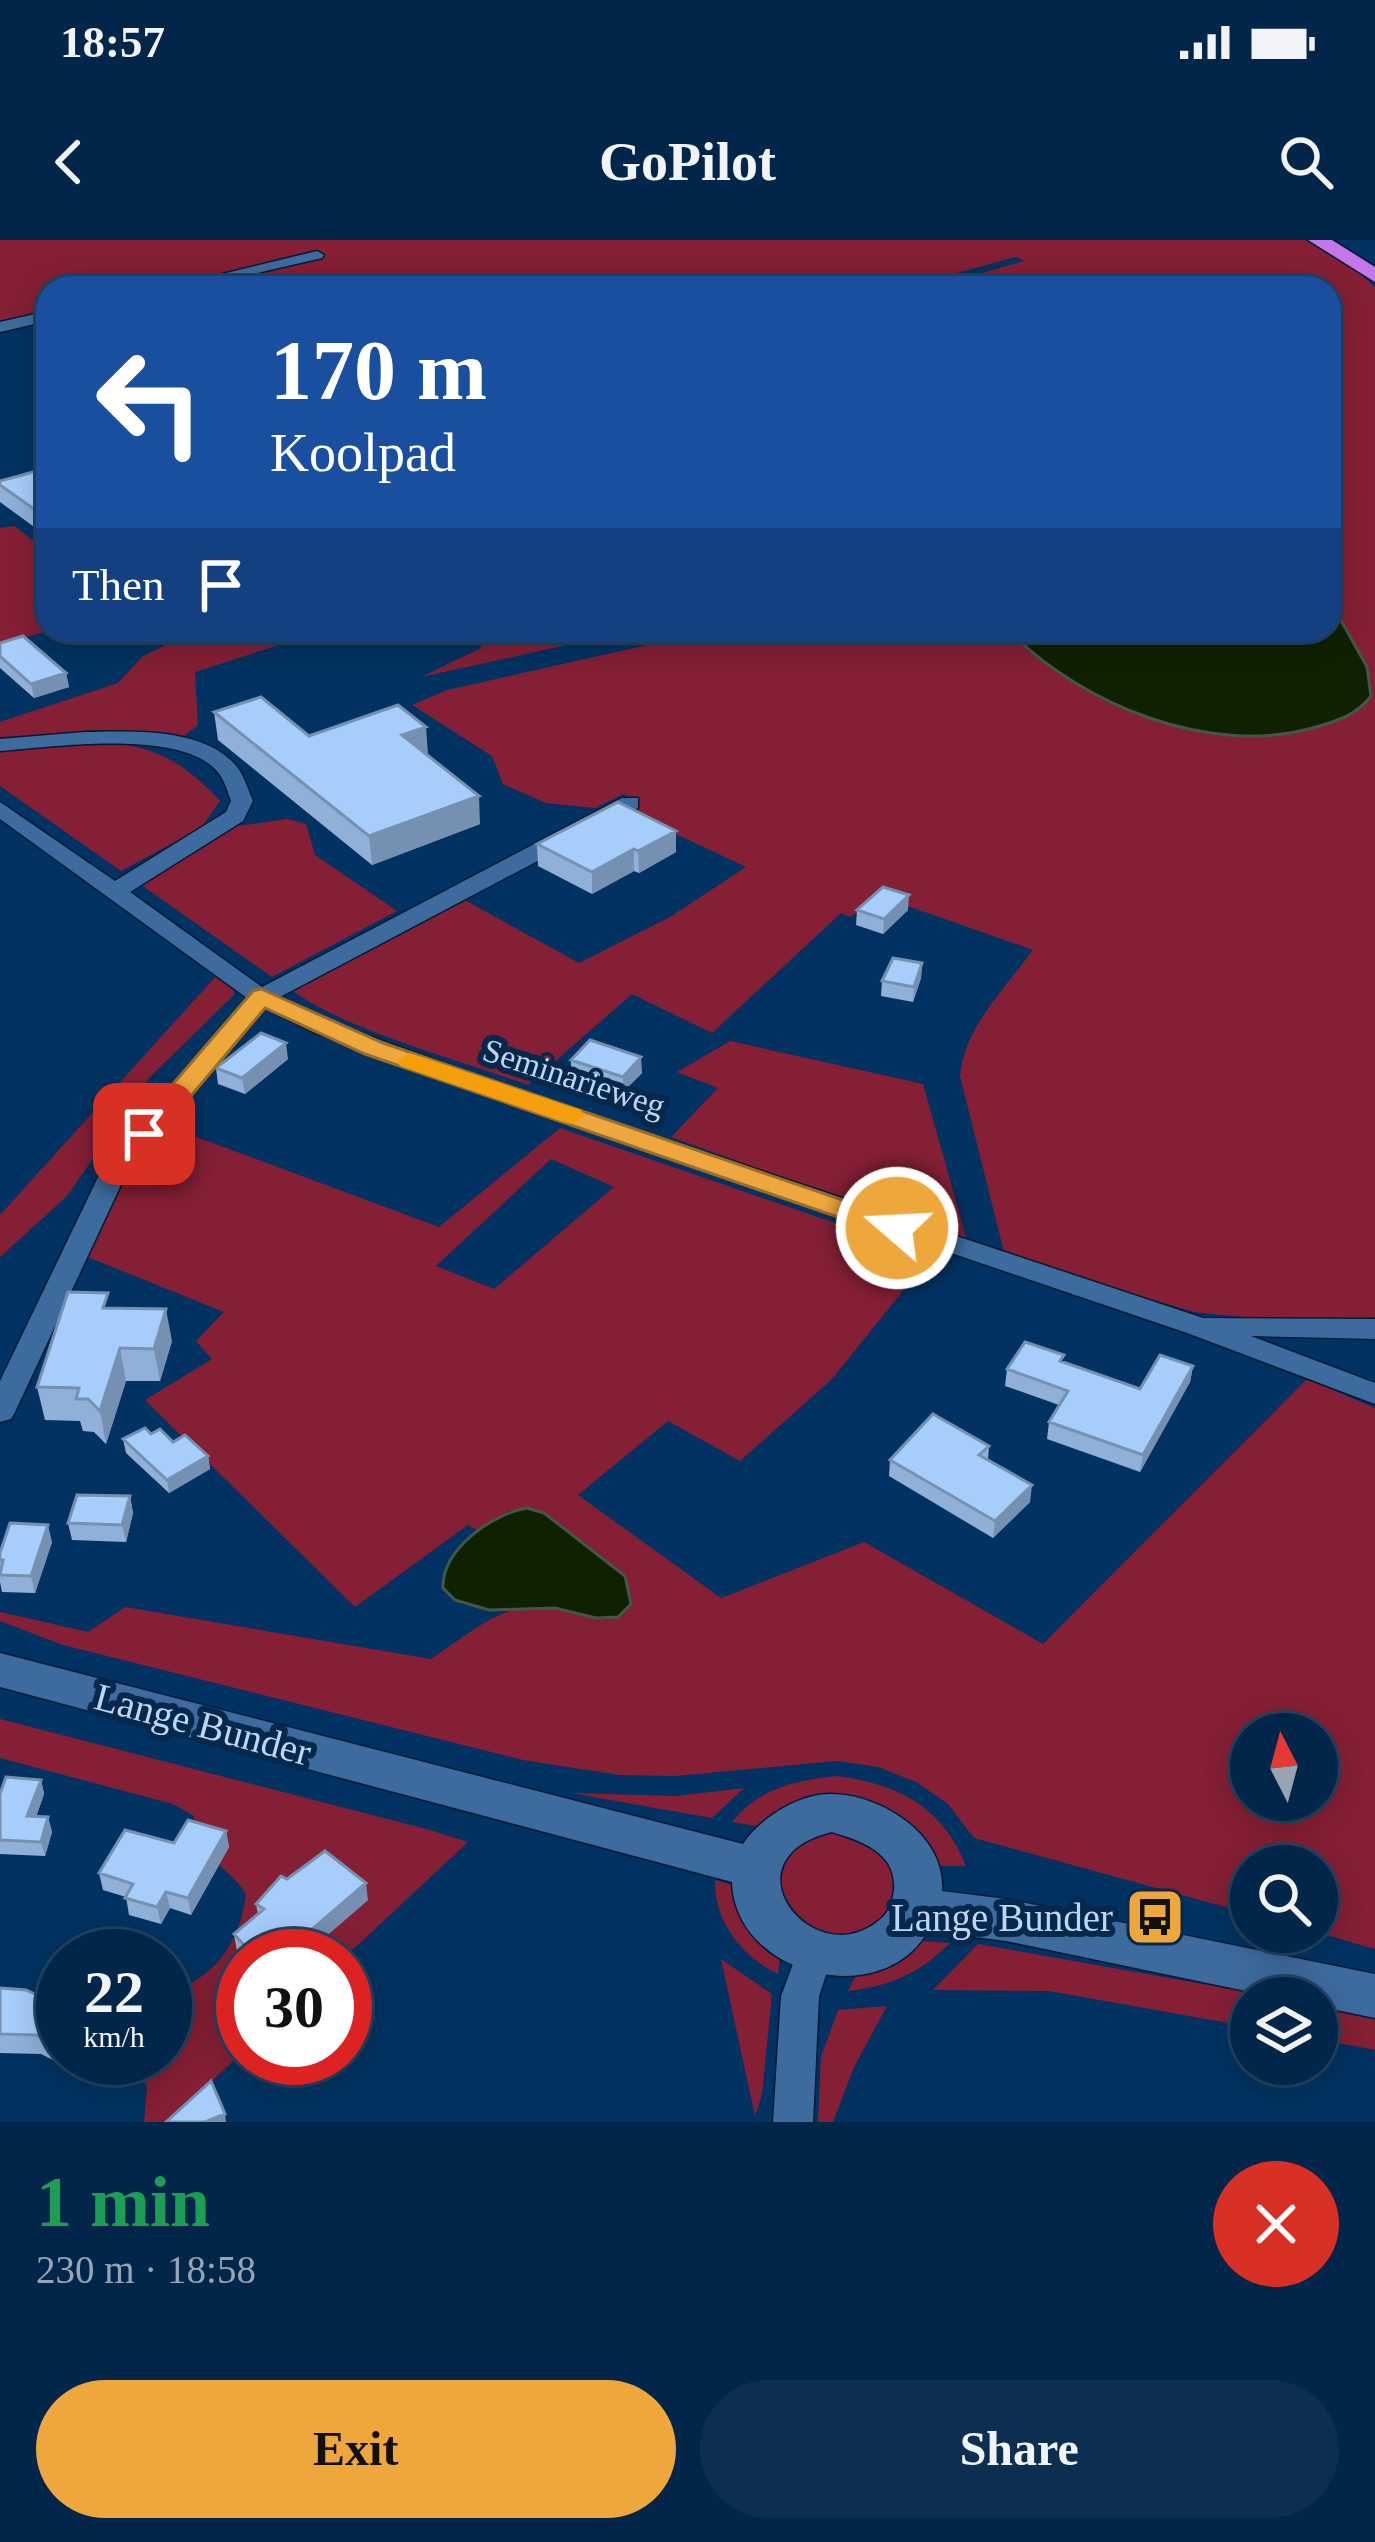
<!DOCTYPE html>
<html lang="en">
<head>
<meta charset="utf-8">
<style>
	body { margin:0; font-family:"Times New Roman",serif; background:#0c2e50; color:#f1f3f6; height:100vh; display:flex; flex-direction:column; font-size:45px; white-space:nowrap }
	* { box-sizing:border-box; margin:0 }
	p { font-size:39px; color:#96a5b4 }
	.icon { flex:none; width:66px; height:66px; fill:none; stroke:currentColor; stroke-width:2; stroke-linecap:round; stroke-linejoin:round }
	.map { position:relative; height:1882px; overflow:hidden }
	.panel { display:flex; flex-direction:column; background:#022649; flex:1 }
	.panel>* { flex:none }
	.banner { position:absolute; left:36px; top:36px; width:1305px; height:366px; border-radius:36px; box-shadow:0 6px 30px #0003,0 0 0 3px #234361; background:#1a4fa0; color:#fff; overflow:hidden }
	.needle { width:78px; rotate:354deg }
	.tools { position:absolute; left:1230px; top:1473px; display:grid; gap:24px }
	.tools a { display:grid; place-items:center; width:108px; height:108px; border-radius:50%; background:#022649; box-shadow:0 6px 30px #0003,0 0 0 3px #234361; font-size:60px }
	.speed { position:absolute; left:36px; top:1689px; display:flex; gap:24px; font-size:60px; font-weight:700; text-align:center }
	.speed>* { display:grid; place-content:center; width:156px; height:156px; border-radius:50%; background:#022649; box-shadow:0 6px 30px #0003,0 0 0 3px #234361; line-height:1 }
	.speed small { font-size:30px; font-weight:400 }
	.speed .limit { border:18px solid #d22; background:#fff; color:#111 }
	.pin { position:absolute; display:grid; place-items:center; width:102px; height:102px; color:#fff; margin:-51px; border-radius:24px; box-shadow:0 6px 18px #0006 }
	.me { position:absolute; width:132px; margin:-66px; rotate:289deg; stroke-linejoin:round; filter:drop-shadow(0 0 9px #0008) }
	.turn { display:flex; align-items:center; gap:42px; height:252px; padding:0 36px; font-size:54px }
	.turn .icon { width:156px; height:156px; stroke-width:2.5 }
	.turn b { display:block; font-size:84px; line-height:102px }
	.then { display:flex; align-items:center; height:114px; padding:0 36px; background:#0003; gap:24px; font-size:45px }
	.round { display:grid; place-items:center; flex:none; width:126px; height:126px; border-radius:63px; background:#0c2e50 }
	.summary { display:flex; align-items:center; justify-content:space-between; height:204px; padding:0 36px }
	h1 { font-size:72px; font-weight:700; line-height:90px; color:#1e9e55 }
	.cta { display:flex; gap:24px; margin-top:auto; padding:24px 36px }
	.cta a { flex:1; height:138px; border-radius:72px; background:#eea73d; color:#111; font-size:48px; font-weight:700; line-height:138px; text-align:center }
	.cta a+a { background:#0c2e50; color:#f1f3f6 }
	.status { display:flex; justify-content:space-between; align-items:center; height:84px; padding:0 60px; background:#022649; direction:ltr }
	.status svg { height:33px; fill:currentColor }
	header { display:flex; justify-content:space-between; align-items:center; height:156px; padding:0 36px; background:#022649; font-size:54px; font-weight:700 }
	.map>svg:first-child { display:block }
</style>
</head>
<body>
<div class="status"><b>18:57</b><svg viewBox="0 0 49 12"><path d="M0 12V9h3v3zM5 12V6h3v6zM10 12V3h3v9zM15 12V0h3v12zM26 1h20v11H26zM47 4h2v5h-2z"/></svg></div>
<header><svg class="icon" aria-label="back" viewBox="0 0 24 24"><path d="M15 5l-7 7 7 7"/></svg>GoPilot<svg class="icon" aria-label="search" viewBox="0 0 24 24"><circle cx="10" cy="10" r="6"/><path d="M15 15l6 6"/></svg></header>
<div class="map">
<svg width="1375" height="1882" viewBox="0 0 1375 1882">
	<rect width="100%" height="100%" fill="#023261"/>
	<path fill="#841f35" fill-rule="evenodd" d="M0,0H1305L1351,26L1375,47V1084L1279,1081L1194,1072L1005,1016L960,836C964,788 1005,748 1033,710L882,657L850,677L841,673L712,793L632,754L528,845C457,819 349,792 290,749L461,658L579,723L670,677L746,627L625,570L638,563L624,554L595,568L546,563L503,544L492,516L412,465L447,450L715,390H1008L1072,438L1177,486L1226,495H1276L1333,482L1367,427L1329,359V48H929L1024,21L1016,17L901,48H48V89L38,83L0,91Z
		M15,286L48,313L51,390L0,404V288Z
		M168,390H326L195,432L198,485L184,496L91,492L0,497V482L118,443L143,416L164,406Z
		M466,390H635L421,437L481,408L479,398Z
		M103,502C156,506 185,523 220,561L201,588L121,631L0,546V508Z
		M287,579L306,584L315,615L397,671L272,737L137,642L180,622L232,587Z
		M217,735L234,750V755L150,837L67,956L0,1017V975Z
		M730,801L923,844L968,1004L671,897L718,848L677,832Z
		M156,882L439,987L560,888L931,1016L832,1139L740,1221L668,1181L578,1255L721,1358L864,1302L1043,1404L1307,1139L1375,1168V1709L1316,1692L1317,1626H1251V1674L974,1598L948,1564L916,1542L878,1527L837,1521L675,1536L620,1535L523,1520L63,1405L0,1381V1372L88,1392L125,1367L431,1419C497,1374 513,1352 596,1378L625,1336L527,1268L509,1271L479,1291L468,1285L355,1367L145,1160L212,1119L196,1101L224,1072L80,1014ZM551,919L614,947L494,1049L436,1026ZM1251,1494H1317V1560H1251Z
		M0,1479L430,1590L468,1602L345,1717L243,1716V1812L168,1882H144L147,1847L132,1818H165V1757C214,1735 239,1709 246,1654C227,1623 193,1618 194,1576L173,1564L0,1518Z
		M837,1536C898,1544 943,1567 966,1626H938L914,1588L892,1573L761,1587L732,1582C759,1548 797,1540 837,1536Z
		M744,1548L712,1578L571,1553L676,1556Z
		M839,1592L884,1610L900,1650C839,1771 704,1608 839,1592Z
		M715,1640L739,1647L780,1711L778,1734C742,1717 714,1681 715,1640Z
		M920,1701L950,1703C919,1734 890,1746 848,1751L859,1729L898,1717Z
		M978,1704L1282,1758H1251V1787L1049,1751L933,1750Z
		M721,1719L772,1754L762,1854L755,1876Z
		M1317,1764L1375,1777V1810L1317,1799Z
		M887,1766L854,1827L833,1882H818L821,1817L838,1770Z"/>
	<path fill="#0e2100" stroke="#435749" stroke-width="3" d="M1329,359L1367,427L1371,456C1357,475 1337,481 1316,487C1211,518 1082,465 1008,390H1329Z
		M527,1268L544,1273L625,1336L631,1364L618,1377L596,1378L555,1368L489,1370L455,1360L443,1348C442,1309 492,1274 527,1268Z"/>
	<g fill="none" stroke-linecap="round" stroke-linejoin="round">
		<g stroke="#041a34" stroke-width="3">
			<path id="street" d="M317,11L324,15L322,18L193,48H165Z
				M48,71V81L0,92V82Z
				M85,492C130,491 206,487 237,527C245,537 248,550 253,561L243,581L130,652L262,747L622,558H638V568L280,757L331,782L503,845L1203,1078L1375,1079V1099L1251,1096L1375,1143V1164L1187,1093L485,855L313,792L265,768L126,934L15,1172L11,1179L0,1182V1141L101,931L247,758L0,579V562L115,641L226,572L231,561C228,553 225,542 220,535C187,487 51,507 0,511V499Z
				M815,1695L828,1700L834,1711L819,1756L813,1882H773L781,1756L802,1700Z"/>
		</g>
		<g stroke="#041a34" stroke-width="3">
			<path id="secondary" d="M0,1413L743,1604C760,1578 800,1553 832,1554C883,1555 946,1596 942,1651L1006,1659L1375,1734V1778L1317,1766V1758H1279L1006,1701L928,1691C882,1772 735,1736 732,1642L0,1447ZM832,1592C862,1601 897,1613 894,1650C892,1664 889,1673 877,1682C810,1733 723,1618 832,1592Z"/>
		</g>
		<g stroke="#041a34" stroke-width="3">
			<path id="highway" d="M1308,0H1332L1375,27V42Z"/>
		</g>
		<use href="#street" fill="#3e6b9e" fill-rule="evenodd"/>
		<use href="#secondary" fill="#3e6b9e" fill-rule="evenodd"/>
		<use href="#highway" fill="#c377e9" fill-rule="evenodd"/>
	</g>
	<path fill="#90b0d8" d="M48,228V286L37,289L0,262V241Z
		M0,403L66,433L69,447L34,458L0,428Z
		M214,472L309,496L428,514L427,515L480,584L372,625L218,500Z
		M537,604L676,612L639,633L634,631L592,654L538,626Z
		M857,670H908L883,694L856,685Z
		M922,723L921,738L913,762L881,756L882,741Z
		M288,819L245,854L218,844L216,828Z
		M571,820L642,833L623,852L571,835Z
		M111,1068L172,1101L160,1141H126L106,1204L94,1192L83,1191L80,1181L45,1180L37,1147Z
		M1063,1122L1140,1149L1193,1126L1190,1142L1140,1232L1047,1199L1049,1182L1059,1165L1005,1146L1007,1129Z
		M151,1194L208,1216L210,1229L169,1253L126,1213L123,1199Z
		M989,1206L988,1220L1030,1262L993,1298L889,1236L890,1220Z
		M130,1256L133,1273L126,1302L72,1300L68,1283Z
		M52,1302L35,1353L2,1352L0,1342V1313Z
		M41,1540L44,1554L36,1577H48L52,1592L45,1616L0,1614V1554Z
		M226,1591L229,1607L191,1675L170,1668L161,1684L129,1675L126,1657L103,1650L99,1633L174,1603Z
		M287,1639L368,1660L303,1716L243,1717L237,1711L234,1694L258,1674L256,1664Z
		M0,1748L26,1750L63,1818H65L61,1824L41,1814L0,1813Z"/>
	<path fill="#7590b0" d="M48,265V286L37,289L34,269Z
		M66,433L69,447L34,458L31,444Z
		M426,487L428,514L404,523L402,495Z
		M479,556L480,584L372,625L369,596Z
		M676,591V612L639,633L638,611Z
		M634,609V631L592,654V632Z
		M909,655L908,670L883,694L884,679Z
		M922,723L921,738L913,762L914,747Z
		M286,803L288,819L245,854L242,838Z
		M641,817L642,833L623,852V837Z
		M166,1069L172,1101L160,1141L154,1109Z
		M120,1108L126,1141L106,1204L100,1171Z
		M1193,1126L1190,1142L1140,1232L1143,1215Z
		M208,1216L210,1229L169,1253L167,1240Z
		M1032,1245L1030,1262L993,1298L995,1281Z
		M130,1256L133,1273L126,1302L122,1285Z
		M48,1285L52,1302L35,1353L31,1336Z
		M41,1540L44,1554L31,1591L27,1576Z
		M48,1577L52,1592L45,1616L41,1602Z
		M226,1591L229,1607L191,1675L188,1658Z
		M366,1643L368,1660L303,1716H281Z
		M166,1652L170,1668L161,1684L157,1667Z
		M63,1795V1818H65L61,1824L56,1805Z
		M225,1874L226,1882H205Z"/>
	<path fill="#a7cdfb" stroke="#7590b0" stroke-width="3" d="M48,228V265L34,269L0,245V241Z
		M23,396L66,433L31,444L0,416V403Z
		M261,457L309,496L398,465L426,487L402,495L479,556L369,596L214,472Z
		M618,562L676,591L638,611L634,609L592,632L537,604Z
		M883,647L909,655L884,679L857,670Z
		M893,718L922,723L914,747L882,741Z
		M261,793L286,803L242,838L216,828Z
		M590,800L641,817L623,837L571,820Z
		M68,1052L108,1053L103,1068L166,1069L154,1109L120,1108L100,1171L88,1159H76L79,1148L37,1147Z
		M1025,1102L1064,1115L1060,1121L1140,1149L1160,1115L1193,1126L1143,1215L1049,1182L1068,1151L1007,1129Z
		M933,1174L989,1206L979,1215L1032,1245L995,1281L890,1220Z
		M145,1188L151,1194L160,1189L173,1202L185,1195L208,1216L167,1240L123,1199Z
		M77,1255L130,1256L122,1285L68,1283Z
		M10,1283L48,1285L31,1336L0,1335L3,1320H0V1313Z
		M6,1537L41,1540L27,1576L48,1577L41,1602L0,1600V1554Z
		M188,1580L226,1591L188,1658L166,1652L157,1667L125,1658L133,1644L99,1633L125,1590L174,1603Z
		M325,1611L366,1643L281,1716H254L234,1694L264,1669L256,1664L281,1636L287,1639Z
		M0,1748L26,1750L63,1767V1795L56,1805L36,1795L0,1794Z
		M211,1841L225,1874L205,1882H166Z"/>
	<path fill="#eea73d" stroke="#9b6d28" stroke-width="3" d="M261,749L383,803L907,982L911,988L907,994H887L365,814L265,768L154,900H135L131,894L135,888L253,751Z"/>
	<path fill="#f59e0b" d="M410,813L581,870L585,876L572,884L563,882L400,826L397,821Z"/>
	<defs>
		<g id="bus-square" transform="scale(3)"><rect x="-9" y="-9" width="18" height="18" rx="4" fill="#eea73d" stroke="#06284c"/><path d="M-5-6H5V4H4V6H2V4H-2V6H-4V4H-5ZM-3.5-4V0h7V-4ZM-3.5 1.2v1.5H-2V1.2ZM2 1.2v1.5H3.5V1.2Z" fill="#111"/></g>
	</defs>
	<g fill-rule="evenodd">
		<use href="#bus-square" x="1155" y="1677"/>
	</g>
	<g text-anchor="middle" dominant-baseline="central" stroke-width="12" stroke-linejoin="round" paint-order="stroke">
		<g font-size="33" fill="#bed6f3" stroke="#06284c">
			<text transform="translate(574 838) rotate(18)">Seminarieweg</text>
		</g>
		<g font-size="39" fill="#bed6f3" stroke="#06284c">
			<text transform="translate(203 1484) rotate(15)">Lange Bunder</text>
		</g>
		<g font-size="39" fill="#bed6f3" stroke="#06284c" text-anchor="end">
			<text x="1113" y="1677">Lange Bunder</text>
		</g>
	</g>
</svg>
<div class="tools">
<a><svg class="needle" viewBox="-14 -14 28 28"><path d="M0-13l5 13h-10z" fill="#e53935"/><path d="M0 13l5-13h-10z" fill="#96a5b4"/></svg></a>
<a><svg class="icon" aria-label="search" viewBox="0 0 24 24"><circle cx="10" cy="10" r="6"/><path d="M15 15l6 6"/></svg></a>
<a><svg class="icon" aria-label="layers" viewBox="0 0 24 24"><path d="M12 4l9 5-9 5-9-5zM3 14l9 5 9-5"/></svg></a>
</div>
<div class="speed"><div>22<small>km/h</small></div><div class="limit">30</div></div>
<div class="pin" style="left:144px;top:894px;background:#d93025"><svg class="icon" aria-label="arrive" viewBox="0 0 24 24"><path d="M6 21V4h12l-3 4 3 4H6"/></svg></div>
<svg class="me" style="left:897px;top:988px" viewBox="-20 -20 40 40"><circle r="17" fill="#eea73d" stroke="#fff" stroke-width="3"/><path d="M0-11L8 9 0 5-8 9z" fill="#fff"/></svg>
<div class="banner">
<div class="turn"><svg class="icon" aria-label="left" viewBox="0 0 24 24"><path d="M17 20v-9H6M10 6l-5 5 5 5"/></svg><div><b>170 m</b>Koolpad</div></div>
<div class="then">Then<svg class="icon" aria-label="arrive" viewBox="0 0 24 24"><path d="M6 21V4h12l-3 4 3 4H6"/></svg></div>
</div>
</div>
<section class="panel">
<div class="summary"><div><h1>1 min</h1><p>230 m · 18:58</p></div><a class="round" style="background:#d93025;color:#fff"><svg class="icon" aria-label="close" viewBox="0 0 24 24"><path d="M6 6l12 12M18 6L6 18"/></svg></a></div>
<div class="cta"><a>Exit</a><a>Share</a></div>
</section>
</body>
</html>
